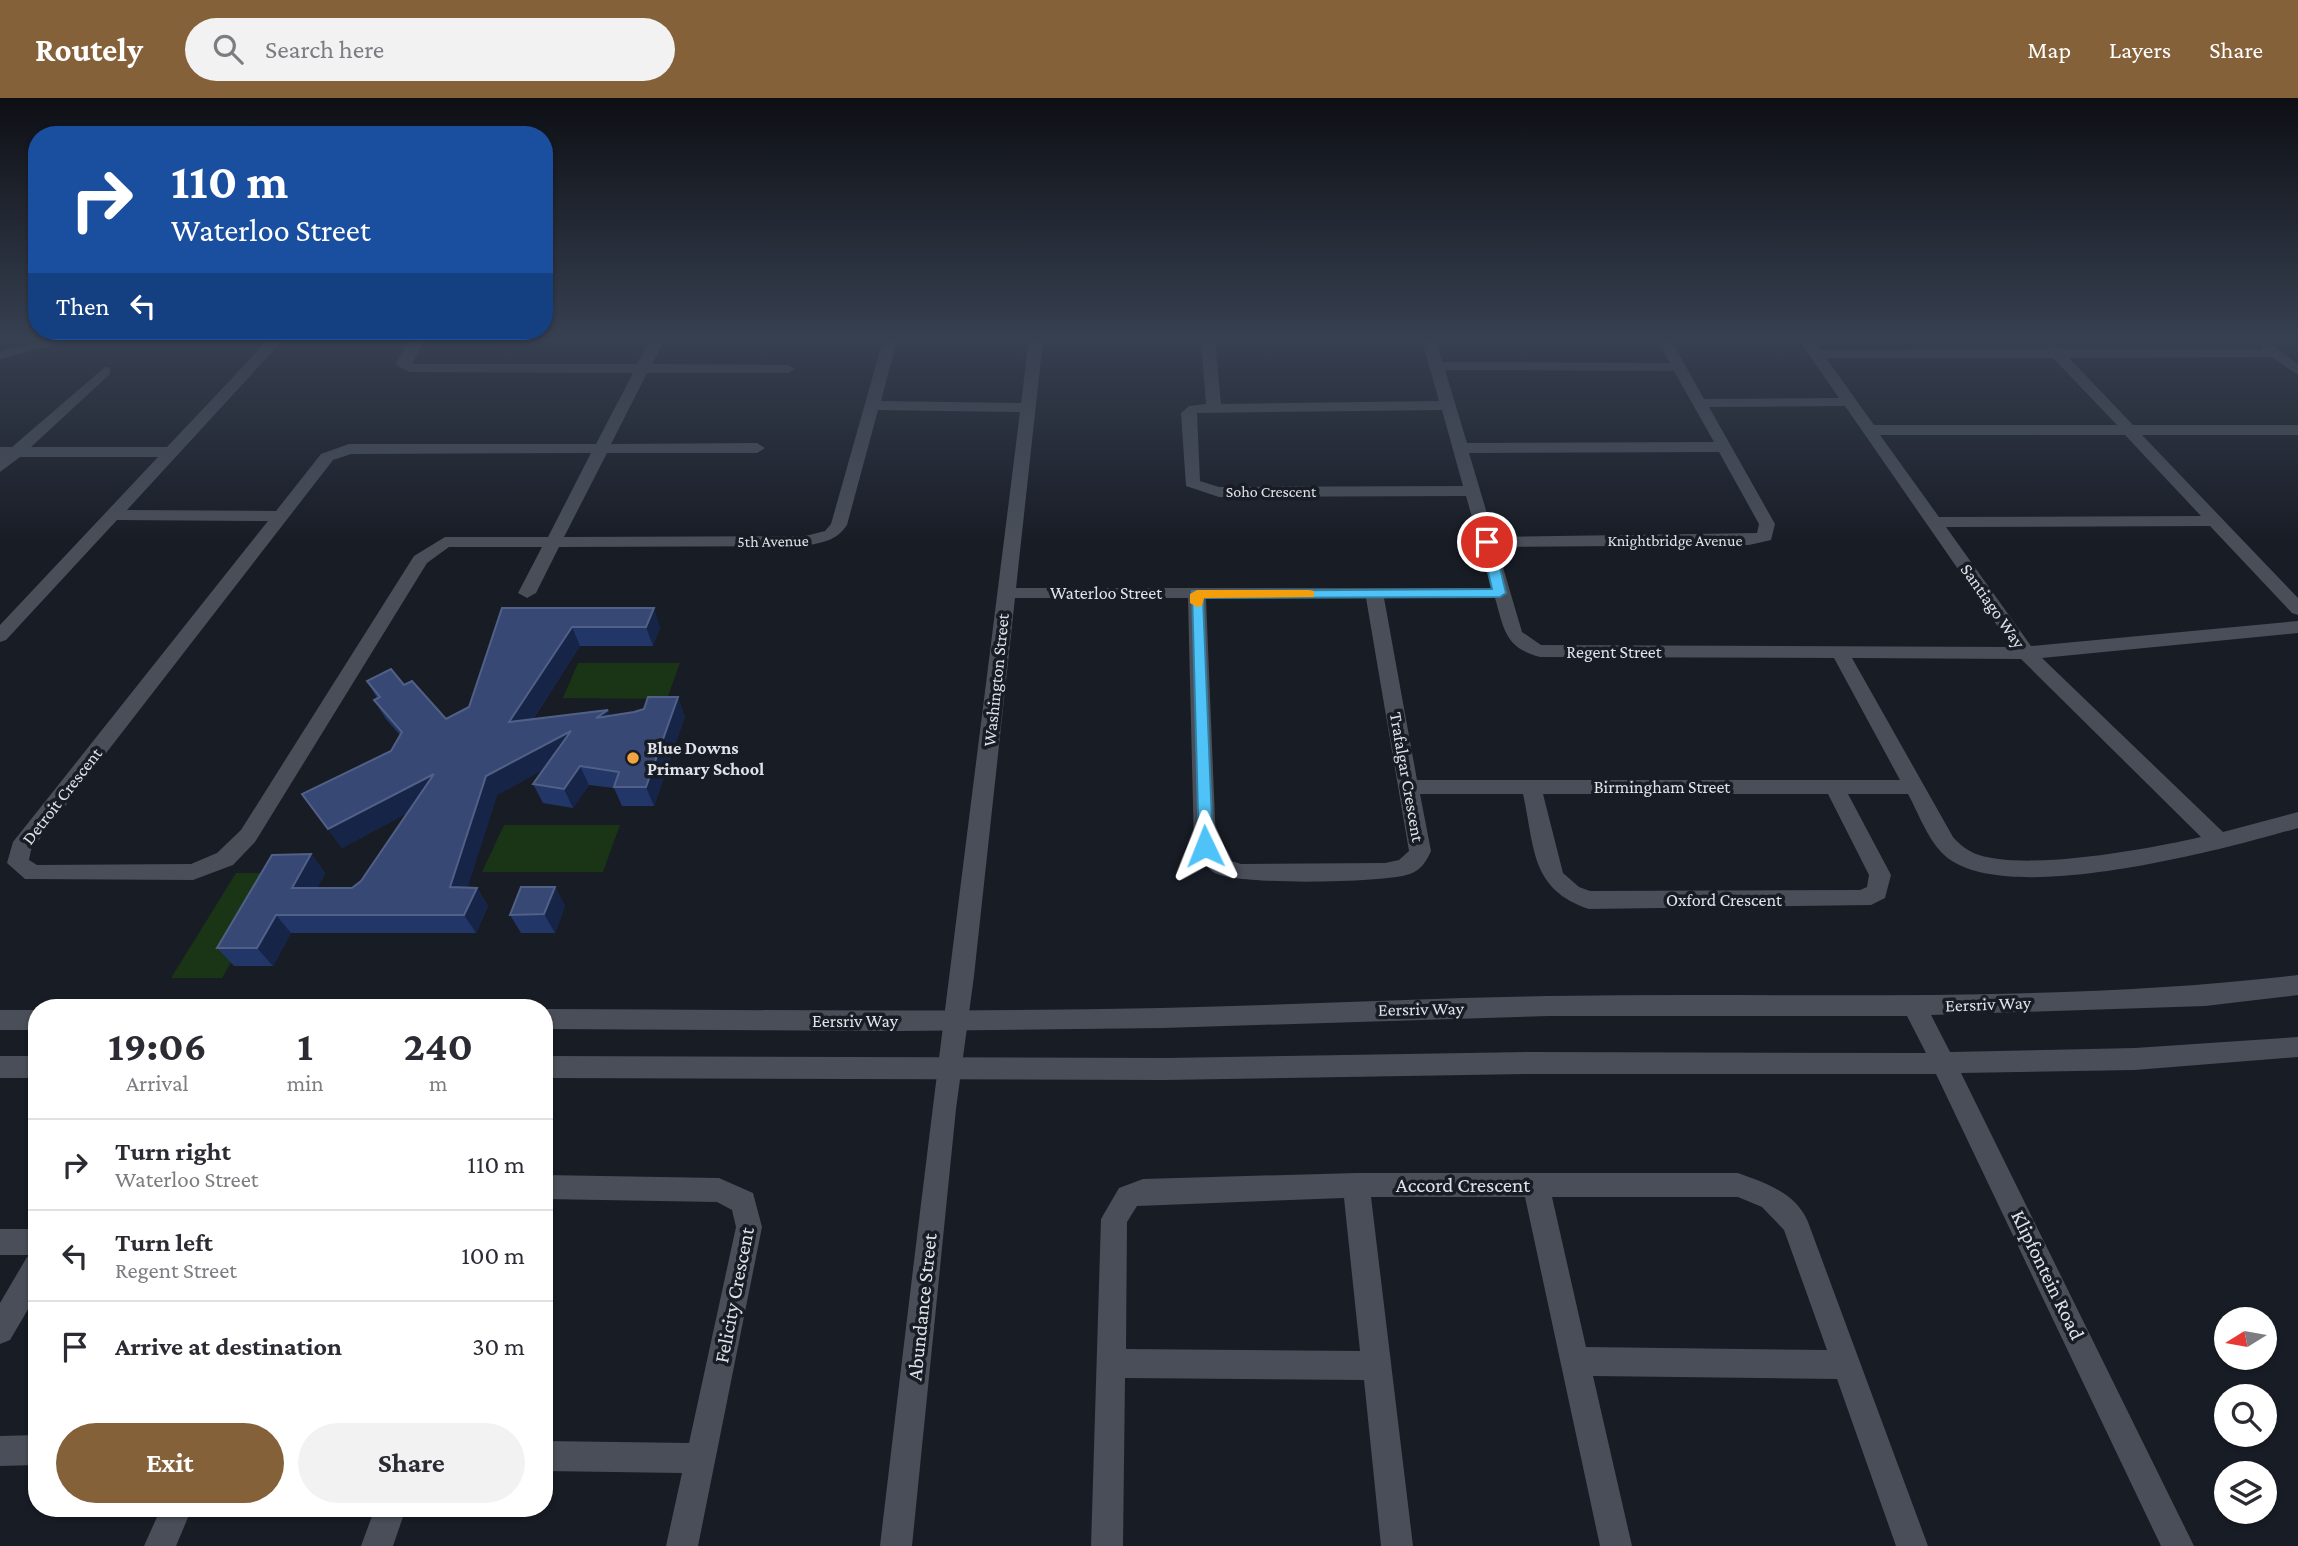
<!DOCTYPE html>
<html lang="en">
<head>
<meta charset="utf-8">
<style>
	body { margin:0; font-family:"Crimson Pro",serif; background:#f2f2f3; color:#2b2b33; height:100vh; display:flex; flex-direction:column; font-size:26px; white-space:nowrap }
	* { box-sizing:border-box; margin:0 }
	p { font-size:23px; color:#7c7c81 }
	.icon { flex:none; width:38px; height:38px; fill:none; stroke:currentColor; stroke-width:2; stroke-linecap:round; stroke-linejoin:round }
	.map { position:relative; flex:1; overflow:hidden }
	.sheet { position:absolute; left:28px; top:901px; width:525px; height:518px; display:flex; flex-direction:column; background:#fff; border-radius:28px; box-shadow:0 2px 5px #0004 }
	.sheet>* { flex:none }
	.guide { position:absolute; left:28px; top:28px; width:525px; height:214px; border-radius:28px; box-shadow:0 2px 5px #0004; background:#1a4fa0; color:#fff; overflow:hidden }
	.needle { width:46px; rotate:259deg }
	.controls { position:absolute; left:2214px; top:1209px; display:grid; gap:14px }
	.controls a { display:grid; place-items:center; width:63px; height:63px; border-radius:50%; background:#fff; box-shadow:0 2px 5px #0004; font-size:35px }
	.pin { position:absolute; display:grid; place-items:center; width:60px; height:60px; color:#fff; margin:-30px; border:4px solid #fff; border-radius:50%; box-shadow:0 2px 7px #0007 }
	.me { position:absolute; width:77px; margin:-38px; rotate:358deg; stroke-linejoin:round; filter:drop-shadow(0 0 5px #0008) }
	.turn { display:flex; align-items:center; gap:24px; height:147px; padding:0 28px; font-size:32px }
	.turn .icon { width:91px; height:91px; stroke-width:2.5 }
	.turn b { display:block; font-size:49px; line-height:60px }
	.then { display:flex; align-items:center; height:66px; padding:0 28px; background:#0003; gap:14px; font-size:26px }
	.eta { display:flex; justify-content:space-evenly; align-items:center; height:119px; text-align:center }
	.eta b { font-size:42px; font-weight:700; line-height:49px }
	.button { display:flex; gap:14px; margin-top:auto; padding:14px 28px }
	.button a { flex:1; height:80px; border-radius:42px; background:#85613a; color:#fff; font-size:28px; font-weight:700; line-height:80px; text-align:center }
	.button a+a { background:#f2f2f3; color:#2b2b33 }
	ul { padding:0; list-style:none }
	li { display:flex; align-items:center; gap:21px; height:91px; padding:0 28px; border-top:2px solid #e1e1e2 }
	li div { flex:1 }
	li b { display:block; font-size:26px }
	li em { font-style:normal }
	header { display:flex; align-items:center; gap:42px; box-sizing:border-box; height:98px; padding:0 35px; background:#85613a; color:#fff }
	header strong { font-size:33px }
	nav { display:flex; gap:38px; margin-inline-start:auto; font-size:24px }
	.search { width:490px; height:63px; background:#f2f2f3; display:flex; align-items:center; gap:18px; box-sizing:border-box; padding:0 24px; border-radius:38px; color:#7c7c81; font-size:26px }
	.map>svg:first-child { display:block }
</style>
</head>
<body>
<header>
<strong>Routely</strong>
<div class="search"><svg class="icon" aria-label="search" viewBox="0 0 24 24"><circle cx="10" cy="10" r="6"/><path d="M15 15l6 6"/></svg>Search here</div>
<nav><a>Map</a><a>Layers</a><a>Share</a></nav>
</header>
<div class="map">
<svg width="2298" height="1448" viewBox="0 0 2298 1448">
	<rect width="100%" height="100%" fill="#181c25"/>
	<path fill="#1a3416" d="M578,565H680L667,601L563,600Z
		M504,727H620L603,774H482Z
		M236,775H284L222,880H171Z"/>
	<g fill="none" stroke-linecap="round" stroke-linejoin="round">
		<path fill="#494e58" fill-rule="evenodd" d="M268,242H283L127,412L276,413L321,356L349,346H596L633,275L409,274L395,266L410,242H424L412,266H637L650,242H664L652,266L788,267L795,271L788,275H647L611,346L757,345L765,350L757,355H607L564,439L805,438L825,433L831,426L883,242H897L881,303L1021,305L1029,242H1043L1016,490H1492L1466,398L1219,399L1186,388L1181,315L1189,308L1206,306L1201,242H1215L1221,306L1439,303L1422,242H1436L1442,264L1670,265L1657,242H1671L1704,301L1839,300L1799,242H1813L1820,252L2046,251L2052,246L2061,251H2262V245L2267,244L2298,266V277L2272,259L2069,260L2133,327H2298V337H2142L2298,500V517L2292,515L2210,428L1946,429L2031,548L2298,523V535L2042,560L2223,734L2298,714V730C2222,752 2020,806 1952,763C1930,749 1920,718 1908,696H1848L1891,777L1885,800L1871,807L1589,811C1530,791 1535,750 1523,696H1420L1431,753C1426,764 1421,772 1410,776C1385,785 1233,788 1213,774C1206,769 1199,756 1194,748L1188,500H1015L974,878L956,1011L912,1448H880C924,1070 973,692 1020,314L878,312L847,427C836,443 824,444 805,448L559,449L536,495L527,500L518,495L542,449H449L427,465L255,744L233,767L193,782L25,781L7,765L13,744L268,423L117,422L6,542L0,544V527L158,359H20L0,374V349H12L105,269L110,270V276L31,349H167ZM1826,260H2053L2117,327H1874ZM1445,272L1674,273L1714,344L1467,345ZM1845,308L2012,549L1541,547L1522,534L1497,449L1749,447L1771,442L1775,426L1709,309ZM1442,312L1463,388L1219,389L1200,383L1197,315ZM1880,337H2125L2201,418L1939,419ZM1719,354L1759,426L1757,435L1494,439L1469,355ZM591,355L548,439H445L414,458L241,732L217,755L191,766L37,767L29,762L31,752L333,362L351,356ZM1206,500H1366L1409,753L1399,762L1385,765L1241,766L1228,762L1216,746ZM1384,500H1495C1504,531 1505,550 1540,559L1834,560L1900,682H1417ZM1852,560L2021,561L2201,739C2148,751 2030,773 1979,757C1969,754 1960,747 1953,739ZM1543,696H1828L1869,777L1867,789L1860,792L1590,793L1579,789L1563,775Z
			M1356,1075H1738C1766,1085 1796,1095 1808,1124L1928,1448H1896L1837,1281L1593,1278L1632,1448H1600L1525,1099H1371L1413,1448H1381L1364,1282L1125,1280L1123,1448H1091L1101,1121L1119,1090L1143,1081ZM1552,1099H1738L1762,1109L1784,1132L1827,1252L1586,1249ZM1344,1100L1360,1253L1126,1251L1127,1124L1137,1108Z
			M544,1077L719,1080L753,1095L762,1129L698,1448H666L682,1375L544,1373V1343L689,1345L736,1129L732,1112L717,1104L544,1101Z
			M0,1131H37V1196L10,1242L0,1246V1205L27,1159L33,1157H0Z
			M37,1337V1367L0,1368V1338Z
			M161,1410H192L176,1448H144Z
			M375,1410H406L393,1448H361Z"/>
		<path fill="#494e58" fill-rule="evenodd" d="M49,242H74L0,261V253Z
			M2298,877V897L2205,908L1931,917L1950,954L2135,950L2298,939V959L2135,972L1961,975L2194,1448H2161L1936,976H1531L1165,982L544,980V958L1165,960L1531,954L1926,955L1907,918H1549L1163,930L901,933L544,931V911C750,912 956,914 1161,910C1291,907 1420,900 1549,898C1799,894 2050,906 2298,877Z
			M0,912H37V932H0Z
			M0,958H37V980H0Z"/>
	</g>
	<path fill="#223668" d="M502,510L660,529L653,548H580L533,621L608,612L610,618H685L654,708H622L614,690L589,687L573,710L543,705L533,686L544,671L497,697L467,790H477L488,808L476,835H291L273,868H234L217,850L311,756L325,775L317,790H352L361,783L407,715L342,750L302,696L391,653L400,637L386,621L374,602L377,600L367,583L404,587L446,621L469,609Z
		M555,789L565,808L555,835H521L510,817Z"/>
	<path fill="#162447" d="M654,510L660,529L653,548L646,529Z
		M572,529L580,548L518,643L509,624Z
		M678,599L685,618L654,708L646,689Z
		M608,612L616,631L596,620Z
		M571,633L580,652L497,697L462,808L450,789L486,678Z
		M580,668L589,687L573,710L564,691Z
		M434,676L445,695L342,750L328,731Z
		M311,756L325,775L307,809L292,790Z
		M555,789L565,808L555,835L544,816Z
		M477,790L488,808L476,835L464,817Z
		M276,817L291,835L273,868L257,850Z"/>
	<path fill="#374875" stroke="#516087" stroke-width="2" d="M502,510H654L646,529H572L509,624L608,612L596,620L634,614L644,611L648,599H678L646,689H614L619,674L580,668L564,691L533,686L571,633L486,678L450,789L477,790L464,817H276L257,850H217L272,757L311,756L292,790H352L361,783L434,676L328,731L302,696L391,653L402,634L374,602L380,599L367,583L391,571L404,587L412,583L446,621L469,609Z
		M521,789H555L544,816L510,817Z"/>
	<linearGradient id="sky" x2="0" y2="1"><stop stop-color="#0d0f14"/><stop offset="0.54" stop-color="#374051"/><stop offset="1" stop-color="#374051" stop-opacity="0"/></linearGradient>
	<rect width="2298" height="445" fill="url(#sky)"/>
	<path fill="#4fc3f7" stroke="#337fa1" stroke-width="2" d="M1487,440L1494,444L1506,495L1500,499L1203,500L1213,748L1211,753H1199L1192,493L1492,491L1481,444Z"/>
	<path fill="#f59e0b" d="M1309,492L1314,493V499L1204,500L1202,508L1197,509L1190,505V496L1197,492Z"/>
	<circle fill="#f3a442" stroke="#181c25" stroke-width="2.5" cx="633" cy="660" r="7"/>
	<g text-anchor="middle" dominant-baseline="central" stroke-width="7" stroke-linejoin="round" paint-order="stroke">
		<g font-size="16" fill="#dfe2e8" stroke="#181c25">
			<text x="1271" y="393">Soho Crescent</text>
			<text x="1675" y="442">Knightbridge Avenue</text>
			<text transform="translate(773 443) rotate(-1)">5th Avenue</text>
		</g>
		<g font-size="18" fill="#dfe2e8" stroke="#181c25">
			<text x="1106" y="495">Waterloo Street</text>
			<text transform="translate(1993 508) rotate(55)">Santiago Way</text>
			<text x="1614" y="554">Regent Street</text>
			<text transform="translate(996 582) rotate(-84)">Washington Street</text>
			<text transform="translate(1407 679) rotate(80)">Trafalgar Crescent</text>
			<text x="1662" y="689">Birmingham Street</text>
			<text transform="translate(62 698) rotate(-52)">Detroit Crescent</text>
			<text x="1724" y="802">Oxford Crescent</text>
			<text transform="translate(1988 906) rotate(-2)">Eersriv Way</text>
			<text transform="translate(1421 911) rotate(-1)">Eersriv Way</text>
			<text x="855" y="923">Eersriv Way</text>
		</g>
		<g font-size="18" font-weight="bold" fill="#dfe2e8" stroke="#181c25" text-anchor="start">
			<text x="647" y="650">Blue Downs<tspan x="647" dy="21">Primary School</tspan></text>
		</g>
		<g font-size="21" fill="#dfe2e8" stroke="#181c25">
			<text x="1463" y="1087">Accord Crescent</text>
			<text transform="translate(2048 1177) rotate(64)">Klipfontein Road</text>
			<text transform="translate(734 1197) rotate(-79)">Felicity Crescent</text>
			<text transform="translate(922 1209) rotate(-84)">Abundance Street</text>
		</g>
	</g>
</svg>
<div class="controls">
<a><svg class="needle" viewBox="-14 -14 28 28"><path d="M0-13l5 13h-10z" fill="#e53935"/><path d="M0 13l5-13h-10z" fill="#7c7c81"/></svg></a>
<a><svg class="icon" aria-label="search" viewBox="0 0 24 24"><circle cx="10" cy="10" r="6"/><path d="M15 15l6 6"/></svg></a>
<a><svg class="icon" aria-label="layers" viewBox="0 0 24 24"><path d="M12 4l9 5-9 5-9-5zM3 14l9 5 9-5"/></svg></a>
</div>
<div class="pin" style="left:1487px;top:444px;background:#d93025"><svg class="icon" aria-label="arrive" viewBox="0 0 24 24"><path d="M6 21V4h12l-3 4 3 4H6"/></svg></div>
<svg class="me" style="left:1205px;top:748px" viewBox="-20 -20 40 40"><path d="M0-17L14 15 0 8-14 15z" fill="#4fc3f7" stroke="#fff" stroke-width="4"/></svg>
<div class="guide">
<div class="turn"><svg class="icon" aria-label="right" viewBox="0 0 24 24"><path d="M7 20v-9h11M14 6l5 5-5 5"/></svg><div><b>110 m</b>Waterloo Street</div></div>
<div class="then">Then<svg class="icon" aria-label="left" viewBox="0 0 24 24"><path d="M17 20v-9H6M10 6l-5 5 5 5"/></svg></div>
</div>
<section class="sheet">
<div class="eta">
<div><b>19:06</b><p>Arrival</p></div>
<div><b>1</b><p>min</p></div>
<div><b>240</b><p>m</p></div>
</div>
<ul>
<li><svg class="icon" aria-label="right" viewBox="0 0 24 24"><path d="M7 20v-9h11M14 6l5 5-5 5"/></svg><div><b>Turn right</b><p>Waterloo Street</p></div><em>110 m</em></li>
<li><svg class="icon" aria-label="left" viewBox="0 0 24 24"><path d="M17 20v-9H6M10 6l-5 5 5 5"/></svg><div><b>Turn left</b><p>Regent Street</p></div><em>100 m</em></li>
<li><svg class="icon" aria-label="arrive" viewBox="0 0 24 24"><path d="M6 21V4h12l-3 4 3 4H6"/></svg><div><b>Arrive at destination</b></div><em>30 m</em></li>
</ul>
<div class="button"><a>Exit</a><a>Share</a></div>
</section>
</div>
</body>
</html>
